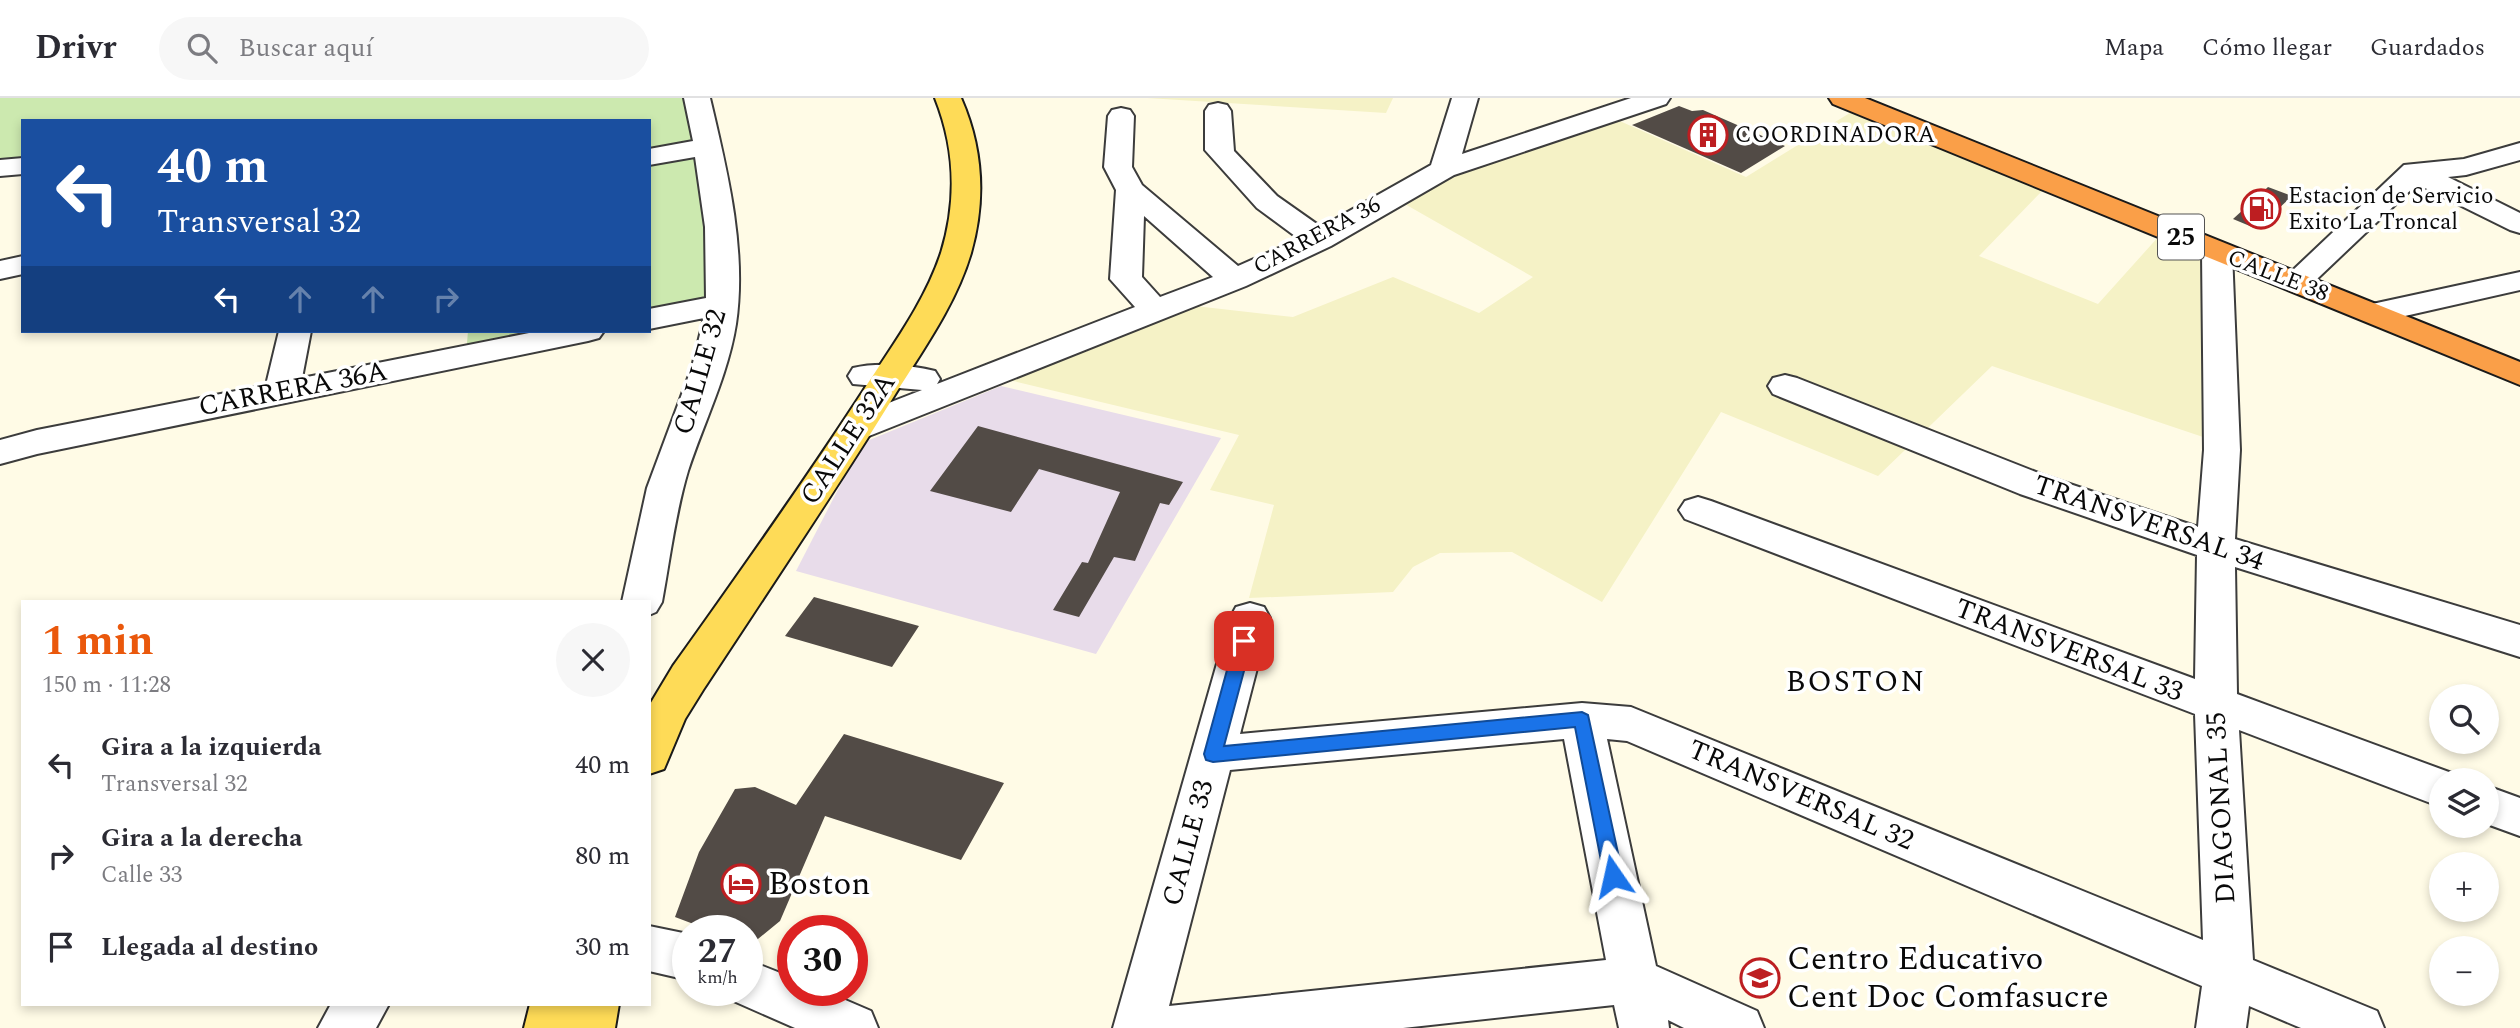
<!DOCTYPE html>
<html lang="es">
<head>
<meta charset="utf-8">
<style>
	body { margin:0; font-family:Spectral,serif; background:#f7f7f7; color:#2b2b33; height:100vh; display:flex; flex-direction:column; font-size:26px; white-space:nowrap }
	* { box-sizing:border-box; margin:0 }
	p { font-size:23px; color:#7c7c81 }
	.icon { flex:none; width:38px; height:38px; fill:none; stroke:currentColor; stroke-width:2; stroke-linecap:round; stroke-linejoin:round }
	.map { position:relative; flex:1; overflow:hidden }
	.panel { position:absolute; left:21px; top:502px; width:630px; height:406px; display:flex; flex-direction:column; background:#fff; border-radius:0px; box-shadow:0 4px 10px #0003 }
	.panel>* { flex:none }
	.top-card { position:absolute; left:21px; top:21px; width:630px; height:214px; border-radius:0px; box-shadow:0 4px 10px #0003; background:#1a4fa0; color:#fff; overflow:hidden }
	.buttons { position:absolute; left:2429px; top:586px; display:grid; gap:14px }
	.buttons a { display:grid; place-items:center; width:70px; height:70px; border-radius:50%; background:#fff; box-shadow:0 4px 10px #0003; font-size:35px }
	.speed { position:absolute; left:672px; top:817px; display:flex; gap:14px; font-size:35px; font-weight:700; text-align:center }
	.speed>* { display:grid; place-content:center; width:91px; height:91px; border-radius:50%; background:#fff; box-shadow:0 4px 10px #0003; line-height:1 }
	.speed small { font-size:18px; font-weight:400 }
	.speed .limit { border:10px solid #d22; background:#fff; color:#111 }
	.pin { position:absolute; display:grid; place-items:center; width:60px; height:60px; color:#fff; margin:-30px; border-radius:14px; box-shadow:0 4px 10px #0006 }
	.me { position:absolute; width:77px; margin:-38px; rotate:349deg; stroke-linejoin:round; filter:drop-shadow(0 0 5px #0008) }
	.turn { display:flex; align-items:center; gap:24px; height:147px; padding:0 21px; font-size:32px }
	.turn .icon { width:91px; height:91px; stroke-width:2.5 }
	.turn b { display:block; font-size:49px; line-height:60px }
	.lanes { display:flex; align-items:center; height:66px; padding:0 21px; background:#0003; justify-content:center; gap:35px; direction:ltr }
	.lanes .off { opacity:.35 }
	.round { display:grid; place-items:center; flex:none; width:74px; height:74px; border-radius:37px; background:#f7f7f7 }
	.head { display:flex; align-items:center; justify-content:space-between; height:119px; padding:0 21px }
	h1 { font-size:42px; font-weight:700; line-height:52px; color:#ea580c }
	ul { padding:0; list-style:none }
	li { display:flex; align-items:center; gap:21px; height:91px; padding:0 21px }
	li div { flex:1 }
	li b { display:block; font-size:26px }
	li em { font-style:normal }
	header { display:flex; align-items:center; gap:42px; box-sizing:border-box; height:98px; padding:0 35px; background:#fff; border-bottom:2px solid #e1e1e2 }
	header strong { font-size:33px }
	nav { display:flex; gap:38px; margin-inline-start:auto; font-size:24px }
	.search { width:490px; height:63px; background:#f7f7f7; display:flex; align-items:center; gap:18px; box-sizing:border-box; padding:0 24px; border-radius:38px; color:#7c7c81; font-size:26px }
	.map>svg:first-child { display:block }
</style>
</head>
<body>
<header>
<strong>Drivr</strong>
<div class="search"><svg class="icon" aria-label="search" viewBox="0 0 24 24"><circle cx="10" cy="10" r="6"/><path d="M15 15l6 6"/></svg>Buscar aquí</div>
<nav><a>Mapa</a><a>Cómo llegar</a><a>Guardados</a></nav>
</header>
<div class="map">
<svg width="2520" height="930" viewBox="0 0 2520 930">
	<rect width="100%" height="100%" fill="#fffbe6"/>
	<path fill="#e8dcea" d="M1001,288L1221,340L1096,556L796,473L862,345Z"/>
	<path fill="#f5f2c6" d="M1147,0H1393L1386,15Z
		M1853,13L2043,92L1979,158L2098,206L2160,137L2207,155L2206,340L1992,268L1878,378L1721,314L1602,504L1512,454L1440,455L1413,469L1393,494L1249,500L1274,407L1210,392L1239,337L1005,281L1195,208L1293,219L1393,179L1479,215L1533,179L1403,105L1456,76L1613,20L1746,79Z"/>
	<path fill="#cce9af" d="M0,0H697L722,207L649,221V23H23V68L0,70Z
		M468,233H588L466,257Z"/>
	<path fill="#524b46" d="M1679,8L1692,13L1703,12L1785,48L1741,75L1632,27Z
		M2268,89L2292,98L2257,131L2233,121Z
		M978,328L1183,384L1169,407L1160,405L1135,463L1114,459L1079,519L1053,512L1082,464L1088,465L1120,394L1039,371L1011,414L930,393Z
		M814,499L919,528L892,569L785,538Z
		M844,636L1004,685L961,762L825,718L780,823L747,850V833H712L675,819L699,754L735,691L755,689L796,707Z"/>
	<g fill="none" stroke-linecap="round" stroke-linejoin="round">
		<g stroke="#3c3c3c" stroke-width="4">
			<path id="minor" d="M684,0H710C727,72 747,152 736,226C728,277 704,324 688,373C675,416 670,461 662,504L656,514L649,517V504H622L647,390L692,269L704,220L649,231V211L706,200L705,129L695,59L649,67V51L693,43Z
				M1452,0H1478L1462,56L1631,0H1670L1666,6L1454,77L1331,148L1246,188L869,338L857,342L845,338L840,330L845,322L922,292L853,286L848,278L853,270C877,264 911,267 935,273L940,281L937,286L1135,209L1110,181L1116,92L1104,69L1108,18L1112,12L1121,10L1130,12L1134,18L1132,69L1142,87L1238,168L1299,141L1257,110L1205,52V13L1209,7L1218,5L1227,7L1231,13L1234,53L1277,98L1321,129L1431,67ZM1144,118L1213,179L1160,199L1142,179Z
				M2520,45V62L2466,77L2448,79L2520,115V135L2510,132L2417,86L2318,180L2307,182L2296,180L2292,173L2404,67L2464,61Z
				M23,60V76L0,78V62Z
				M2217,145L2228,148L2232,154L2240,352L2235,441L2520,527V559L2235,469L2237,596L2457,677L2460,682H2441V709L2239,632L2253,862L2377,913L2384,930H2301L2249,908L2246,930H2196L2202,888L1627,643L1607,641L1656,868L1757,913L1764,930H1684L1668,922L1669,930H1619L1614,907L1403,930H1113L1230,520L1236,509L1250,505L1264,509L1270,520L1240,636L1582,605L1631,609L2203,842L2195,616L1685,421L1679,412L1685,403L1698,399L1711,403L2195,581L2197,457L2020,396L1773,296L1768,288L1773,280L1785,277L1797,280L2046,378L2198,429L2204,352L2202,154L2206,148ZM1564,641L1606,862L1169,908L1230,672Z
				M23,158V176L0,181V163Z
				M2520,174V192L2374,225L2363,222L2358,215L2363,208Z
				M279,233H311L302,280L539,233H604L599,240L588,243L37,356L0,366V342L37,332L266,287Z
				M2487,688L2520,700V738L2487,726Z
				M649,828L688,836V882L649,873Z
				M747,862L793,880V892H822L871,913L878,930H795L729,901L726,892H747Z
				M331,906H389L376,930H318Z"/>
		</g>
		<g stroke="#1a1a1a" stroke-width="4">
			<path id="major" d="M935,0H961C983,50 986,102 971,155C955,209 920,256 891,303C830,401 766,496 703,592L685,621L664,671L649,676V608L673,568C738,477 802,387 863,293C891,249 924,206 941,155C957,103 955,50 935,0Z
				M530,906H619L615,930H524Z"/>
		</g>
		<g stroke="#1a1a1a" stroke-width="4">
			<path id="highway" d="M1829,0H1865L2520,264V287L1833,6Z"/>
		</g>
		<use href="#minor" fill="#fff" fill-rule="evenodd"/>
		<use href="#major" fill="#fedb57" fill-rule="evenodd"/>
		<use href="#highway" fill="#fa9f48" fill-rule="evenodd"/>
	</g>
	<path fill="#1a73e8" stroke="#114b97" stroke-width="2" d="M1244,536L1249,538L1252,543L1224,648L1582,614L1588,617L1623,778L1620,784L1613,787L1606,784L1604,778L1575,629L1213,664L1206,662L1204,656L1235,543L1238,538Z"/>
	<defs>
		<g id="building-ring" transform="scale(2.0125)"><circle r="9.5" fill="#fff" stroke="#bd1e21" stroke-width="1.5"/><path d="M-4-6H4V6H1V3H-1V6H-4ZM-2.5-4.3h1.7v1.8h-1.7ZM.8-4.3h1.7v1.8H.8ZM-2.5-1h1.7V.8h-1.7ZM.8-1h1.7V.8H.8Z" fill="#bd1e21"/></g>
		<g id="fuel-ring" transform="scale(2.0125)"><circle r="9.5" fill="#fff" stroke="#bd1e21" stroke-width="1.5"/><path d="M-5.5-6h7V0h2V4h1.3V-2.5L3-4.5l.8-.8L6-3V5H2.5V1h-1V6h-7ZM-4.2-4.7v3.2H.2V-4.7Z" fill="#bd1e21"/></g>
		<g id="hotel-ring" transform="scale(2.0125)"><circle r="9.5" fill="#fff" stroke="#bd1e21" stroke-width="1.5"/><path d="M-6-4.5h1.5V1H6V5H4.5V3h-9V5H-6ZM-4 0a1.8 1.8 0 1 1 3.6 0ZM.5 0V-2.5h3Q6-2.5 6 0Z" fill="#bd1e21"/></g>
		<g id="school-ring" transform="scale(2.0125)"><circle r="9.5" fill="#fff" stroke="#bd1e21" stroke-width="1.5"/><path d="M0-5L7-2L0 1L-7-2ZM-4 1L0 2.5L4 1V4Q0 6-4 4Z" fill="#bd1e21"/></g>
	</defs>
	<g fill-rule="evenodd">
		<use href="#building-ring" x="1708" y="37"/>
		<use href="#fuel-ring" x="2261" y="111"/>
		<use href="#hotel-ring" x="741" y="786"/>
		<use href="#school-ring" x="1760" y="880"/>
	</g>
	<g text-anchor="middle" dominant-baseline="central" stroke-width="7" stroke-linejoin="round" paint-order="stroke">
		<g font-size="23" fill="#090909" stroke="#fff" text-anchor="start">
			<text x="1735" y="37">COORDINADORA</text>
			<text x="2288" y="98">Estacion de Servicio<tspan x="2288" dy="26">Exito La Troncal</tspan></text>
		</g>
		<g font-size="23" fill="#090909" stroke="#fff">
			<text transform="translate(1317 138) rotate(-28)">CARRERA 36</text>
			<text transform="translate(2278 178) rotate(21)">CALLE 38</text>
		</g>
		<rect fill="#fff" stroke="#535353" stroke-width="2" x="2158" y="116.5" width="46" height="45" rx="5"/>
		<g font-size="26" font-weight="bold" fill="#090909">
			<text x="2181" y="139">25</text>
		</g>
		<g font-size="28" fill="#090909" stroke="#fff">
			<text transform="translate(700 274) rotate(-74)">CALLE 32</text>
			<text transform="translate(293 291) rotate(-11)">CARRERA 36A</text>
			<text transform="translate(848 341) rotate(-57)">CALLE 32A</text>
			<text transform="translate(2149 425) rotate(19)">TRANSVERSAL 34</text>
			<text transform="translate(2069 552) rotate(21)">TRANSVERSAL 33</text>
			<text transform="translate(1801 697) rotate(23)">TRANSVERSAL 32</text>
			<text transform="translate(2221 710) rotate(-93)">DIAGONAL 35</text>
			<text transform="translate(1188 745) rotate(-75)">CALLE 33</text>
		</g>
		<g font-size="30" letter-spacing="2" fill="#090909" stroke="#fff">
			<text x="1856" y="584">BOSTON</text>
		</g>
		<g font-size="33" fill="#090909" stroke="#fff" text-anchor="start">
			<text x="768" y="786">Boston</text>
			<text x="1787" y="861">Centro Educativo<tspan x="1787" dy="38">Cent Doc Comfasucre</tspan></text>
		</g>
	</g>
</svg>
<div class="buttons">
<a><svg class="icon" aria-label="search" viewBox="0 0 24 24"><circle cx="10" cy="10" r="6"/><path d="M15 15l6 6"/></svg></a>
<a><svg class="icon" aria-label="layers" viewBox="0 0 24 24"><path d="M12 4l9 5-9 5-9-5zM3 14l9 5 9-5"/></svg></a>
<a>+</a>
<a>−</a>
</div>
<div class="speed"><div>27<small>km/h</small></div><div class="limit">30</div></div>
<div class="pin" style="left:1244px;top:543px;background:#d93025"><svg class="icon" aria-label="arrive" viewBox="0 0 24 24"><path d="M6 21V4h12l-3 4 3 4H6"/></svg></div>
<svg class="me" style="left:1613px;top:778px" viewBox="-20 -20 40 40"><path d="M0-17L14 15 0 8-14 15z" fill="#1a73e8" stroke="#fff" stroke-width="4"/></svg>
<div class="top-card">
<div class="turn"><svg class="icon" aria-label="left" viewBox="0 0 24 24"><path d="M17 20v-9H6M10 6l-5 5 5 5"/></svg><div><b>40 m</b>Transversal 32</div></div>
<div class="lanes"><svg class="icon" aria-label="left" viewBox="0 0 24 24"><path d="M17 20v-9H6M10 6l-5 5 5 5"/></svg><svg class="icon off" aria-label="ahead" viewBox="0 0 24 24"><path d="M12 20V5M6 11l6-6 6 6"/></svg><svg class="icon off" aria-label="ahead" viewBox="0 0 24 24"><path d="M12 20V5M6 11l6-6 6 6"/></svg><svg class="icon off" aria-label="right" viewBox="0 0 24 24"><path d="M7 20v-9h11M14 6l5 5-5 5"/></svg></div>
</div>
<section class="panel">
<div class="head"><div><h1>1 min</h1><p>150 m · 11:28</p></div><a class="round"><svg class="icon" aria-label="close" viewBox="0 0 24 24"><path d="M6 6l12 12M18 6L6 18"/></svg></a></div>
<ul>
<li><svg class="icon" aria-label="left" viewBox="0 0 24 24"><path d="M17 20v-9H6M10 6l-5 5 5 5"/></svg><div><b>Gira a la izquierda</b><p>Transversal 32</p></div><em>40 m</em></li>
<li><svg class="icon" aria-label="right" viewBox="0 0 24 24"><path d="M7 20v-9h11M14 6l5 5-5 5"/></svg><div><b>Gira a la derecha</b><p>Calle 33</p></div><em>80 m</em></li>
<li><svg class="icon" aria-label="arrive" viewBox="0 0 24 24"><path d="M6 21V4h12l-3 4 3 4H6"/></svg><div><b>Llegada al destino</b></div><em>30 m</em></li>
</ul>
</section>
</div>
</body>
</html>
